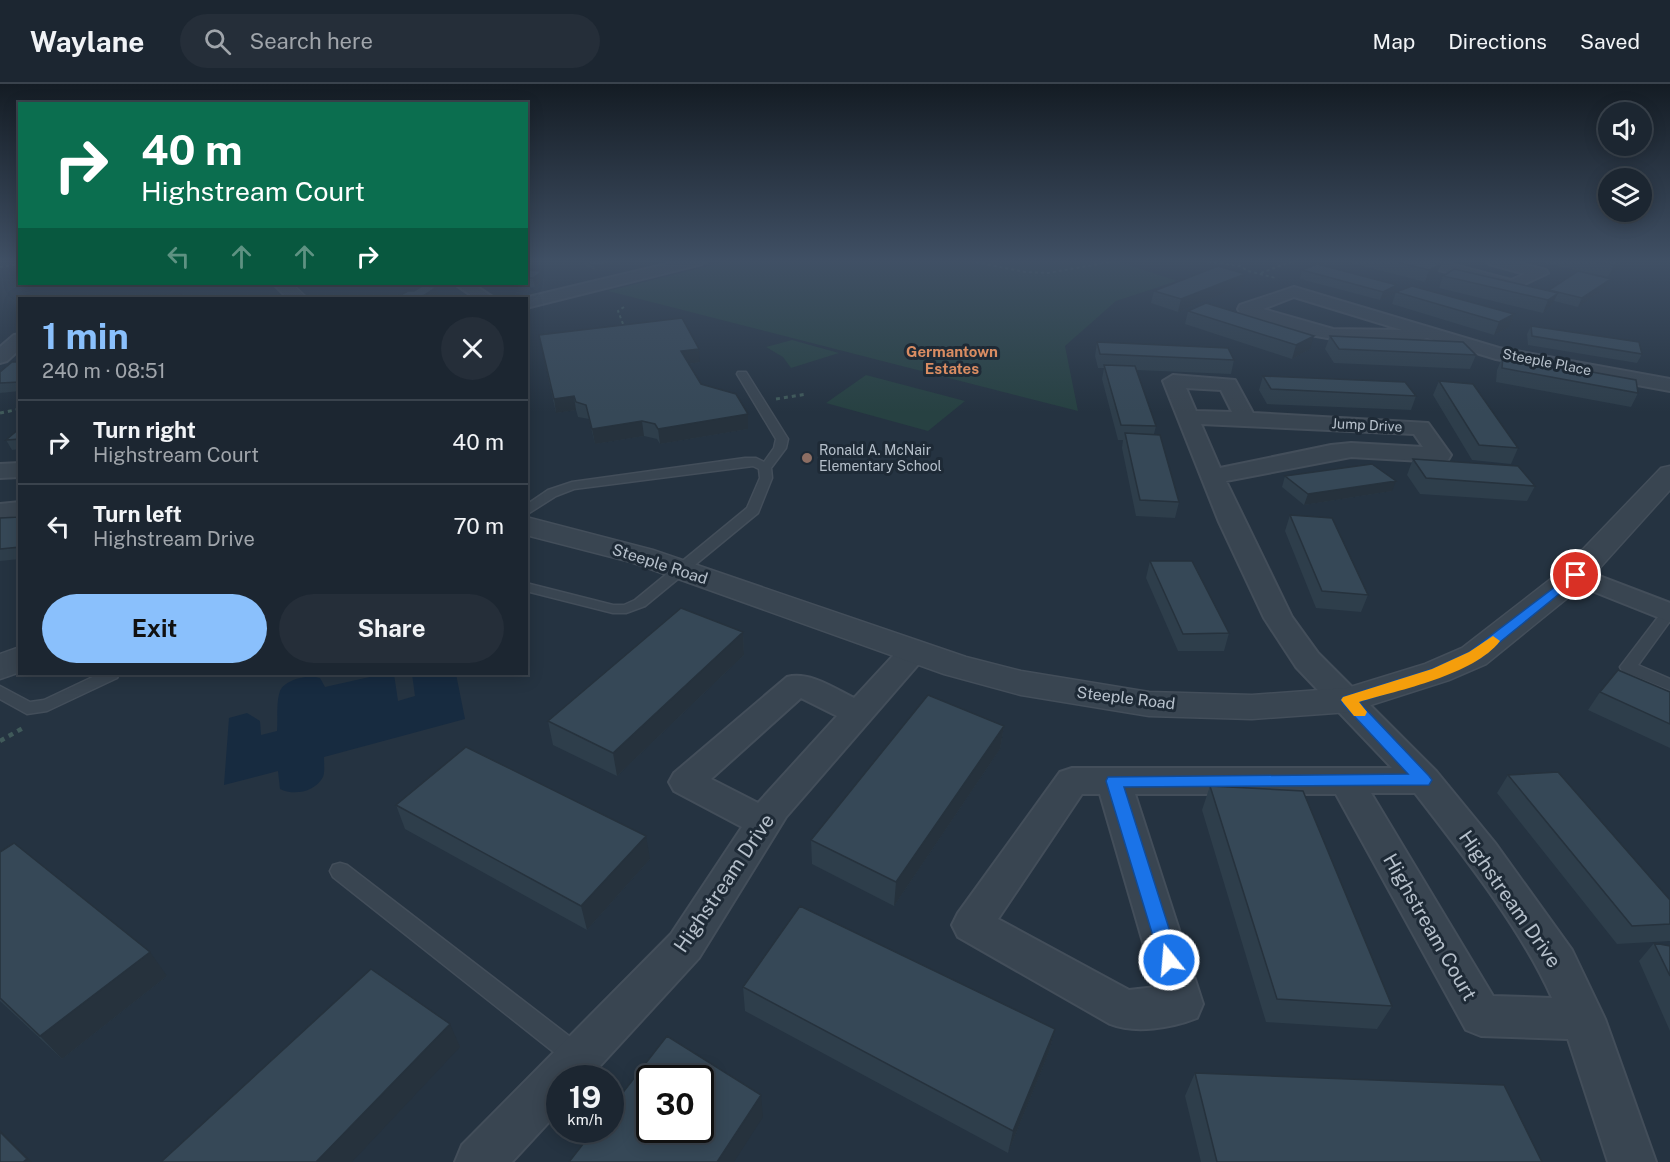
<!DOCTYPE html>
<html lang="en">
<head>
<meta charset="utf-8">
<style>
	body { margin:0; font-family:"Public Sans",sans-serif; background:#252e39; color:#f1f3f6; height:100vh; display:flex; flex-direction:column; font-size:22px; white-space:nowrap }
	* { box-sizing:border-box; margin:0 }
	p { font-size:20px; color:#a0a5ab }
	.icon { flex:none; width:33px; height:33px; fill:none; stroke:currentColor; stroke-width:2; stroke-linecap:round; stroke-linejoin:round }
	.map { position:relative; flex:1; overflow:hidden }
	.sheet { position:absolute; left:18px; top:213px; width:510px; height:378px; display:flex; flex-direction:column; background:#1c2631; border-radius:0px; box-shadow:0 3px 15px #0003,0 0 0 2px #3a434d }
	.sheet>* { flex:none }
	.guide { position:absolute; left:18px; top:18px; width:510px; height:183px; border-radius:0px; box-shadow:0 3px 15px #0003,0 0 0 2px #3a434d; background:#0b6e4f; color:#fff; overflow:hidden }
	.tools { position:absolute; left:1598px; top:18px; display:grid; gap:12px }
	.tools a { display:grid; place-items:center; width:54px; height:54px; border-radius:50%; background:#1c2631; box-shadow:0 3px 15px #0003,0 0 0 2px #3a434d; font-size:30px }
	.speed { position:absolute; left:546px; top:981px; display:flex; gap:12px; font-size:30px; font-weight:700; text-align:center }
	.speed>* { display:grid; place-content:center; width:78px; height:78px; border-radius:50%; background:#1c2631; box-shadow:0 3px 15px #0003,0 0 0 2px #3a434d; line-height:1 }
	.speed small { font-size:15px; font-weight:400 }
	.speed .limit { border:3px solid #111; border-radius:9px; background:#fff; color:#111 }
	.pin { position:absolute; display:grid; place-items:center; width:51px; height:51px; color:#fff; margin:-26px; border:3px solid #fff; border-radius:50%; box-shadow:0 2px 6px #0007 }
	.me { position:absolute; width:66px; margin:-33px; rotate:343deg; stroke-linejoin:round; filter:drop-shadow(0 0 4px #0008) }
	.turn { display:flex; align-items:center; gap:21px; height:126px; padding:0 24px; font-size:27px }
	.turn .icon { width:78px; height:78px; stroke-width:2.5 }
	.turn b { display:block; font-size:42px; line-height:51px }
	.lanes { display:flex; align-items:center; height:57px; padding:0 24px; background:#0003; justify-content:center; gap:30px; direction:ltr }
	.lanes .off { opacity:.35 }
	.round { display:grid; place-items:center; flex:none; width:63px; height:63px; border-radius:32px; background:#252e39 }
	.summary { display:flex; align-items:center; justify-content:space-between; height:102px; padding:0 24px }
	h1 { font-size:36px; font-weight:700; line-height:45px; color:#8ac0fc }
	.primary-button { display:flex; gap:12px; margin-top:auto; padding:12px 24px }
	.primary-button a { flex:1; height:69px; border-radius:36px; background:#8ac0fc; color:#111; font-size:24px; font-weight:700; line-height:69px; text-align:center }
	.primary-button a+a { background:#252e39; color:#f1f3f6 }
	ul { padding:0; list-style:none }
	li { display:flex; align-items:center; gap:18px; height:84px; padding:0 24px; border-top:2px solid #3a434d }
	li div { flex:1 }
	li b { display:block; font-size:22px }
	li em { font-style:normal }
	header { display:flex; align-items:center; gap:36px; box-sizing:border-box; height:84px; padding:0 30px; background:#1c2631; border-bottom:2px solid #3a434d }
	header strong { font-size:28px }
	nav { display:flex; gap:33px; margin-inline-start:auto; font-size:21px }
	.search { width:420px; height:54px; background:#252e39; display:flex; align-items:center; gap:15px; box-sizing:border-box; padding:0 21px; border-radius:33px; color:#a0a5ab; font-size:22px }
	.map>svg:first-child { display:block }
</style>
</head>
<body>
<header>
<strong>Waylane</strong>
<div class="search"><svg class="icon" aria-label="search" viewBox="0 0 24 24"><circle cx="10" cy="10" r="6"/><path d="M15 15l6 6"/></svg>Search here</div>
<nav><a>Map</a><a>Directions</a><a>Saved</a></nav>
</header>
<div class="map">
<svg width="1670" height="1078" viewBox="0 0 1670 1078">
	<rect width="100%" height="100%" fill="#253341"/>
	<path fill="#274142" d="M729,177H1117L1177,197L1116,217L1065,262L1078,327L608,207Z
		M792,256L839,269L791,284L783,273L766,263Z
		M866,291L965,317L928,347L826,319Z"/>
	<path fill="#172b40" d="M383,590H394L398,617L415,612L412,590H456L465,635L324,673C324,679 325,688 323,693C315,708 294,712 280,705L278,687L224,701L229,634L247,629L260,637L261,651L277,647C278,636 276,618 280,607C285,595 309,590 320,594L325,603Z"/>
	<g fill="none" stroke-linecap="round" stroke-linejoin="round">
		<g stroke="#434e5a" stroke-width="3">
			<path id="service" d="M738,288H746L788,355L786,364L771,384L772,394L758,429L645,522L626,529H613L526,507V499L613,521H624L635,516L747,424L760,394L759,385L753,382L574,405L556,412L526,431V421L548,406L572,398L745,374H756L764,378L774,364L776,355L737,290Z
				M1670,523V537L1638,581L1670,595V606L1622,587L1620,583L1665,524Z
				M99,590H119L117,594L47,627L27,630L0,615V602L30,618L44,616Z
				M340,779L347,781L586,965L590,973L586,981L578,984L570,981L333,793L330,787L333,781Z"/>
		</g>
		<g stroke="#434e5a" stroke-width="4">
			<path id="minor" d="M679,177H705L702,180L526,224V214H524Z
				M1414,177H1439L1511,196L1525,190L1489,180L1487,177H1511L1546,186L1548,189L1512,206L1417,180Z
				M455,200H473L494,214H475Z
				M1294,203L1499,264L1670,295V307L1496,275L1427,254L1416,257L1333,255L1305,250L1240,229L1238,225L1240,221ZM1294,213L1402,246L1333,245L1263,225Z
				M20,250V265L7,277L0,279V263L14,251Z
				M1173,291L1235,296L1253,329L1428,339L1451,371L1448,376L1440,378L1351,373L1226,397L1292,533L1318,569L1436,687L1495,759L1572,866L1605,935L1656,1078H1608L1568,955L1481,952L1466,946L1336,710H1135L1203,920L1197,934C1172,944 1135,950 1110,940L958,853L952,841L958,829L1060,688L1072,684H1392L1296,583L1264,534L1219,438L1163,297ZM1186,304L1221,306L1232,328L1196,327ZM1201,340L1414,350L1423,363L1351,359L1331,361L1220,384ZM1371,709H1415C1462,770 1521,844 1552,914L1493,912ZM1082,710H1100L1156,903L1129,906L998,835Z
				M20,379V393L0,394V380Z
				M20,418V432L0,434V420Z
				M1576,483L1670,519V538L1567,497L1563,491L1567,485Z
				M913,559L923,561L928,568L923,575L786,733L699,874L589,994H560V1026L512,1078H455L462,1061L671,850L742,743L674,707L669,698L674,689L787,593C809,587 834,604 854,614L903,561ZM801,614L837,632L758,719L711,695Z"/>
		</g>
		<g stroke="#434e5a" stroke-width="3">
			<path id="tertiary" d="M273,200H292L307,214H287Z
				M1670,382V406L1587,498L1486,580L1449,596L1349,628L1252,635L1149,632L1021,611L944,590L631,478L526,451V433L653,466L966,573L1021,587L1149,608L1252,611L1347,604L1425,580L1462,564L1565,484L1661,384Z
				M20,563V588L0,595V570Z"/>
		</g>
		<path stroke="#405a5a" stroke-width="2" stroke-dasharray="3 3" stroke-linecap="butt" d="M970,177L1025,188L1048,189L1116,177
			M1202,177L1240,182L1248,187L1276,194
			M0,183L20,180
			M1261,189L1293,177
			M624,223L618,227L625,245"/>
		<path stroke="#405a5a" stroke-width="3" stroke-dasharray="4 4" stroke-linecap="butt" d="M776,315L807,310
			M0,329L20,325"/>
		<path stroke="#405a5a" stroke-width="4.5" stroke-dasharray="5 5" stroke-linecap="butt" d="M0,657L23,644"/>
		<use href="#service" fill="#394551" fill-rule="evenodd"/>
		<use href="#minor" fill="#394551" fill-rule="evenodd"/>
		<use href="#tertiary" fill="#394551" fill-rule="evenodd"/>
	</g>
	<path fill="#2e3e4b" d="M584,177H620L621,180L595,186L584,181Z
		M1344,177H1427L1441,180L1436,192L1425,198Z
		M1535,177H1622L1617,187L1608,193Z
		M526,186L542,187L543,195L535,203L497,201V200H526Z
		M1302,186L1394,210L1380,216L1300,195Z
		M1443,192L1548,207L1611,195L1607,203L1578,223L1554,217L1552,221L1543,229L1439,204Z
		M1242,202L1178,228L1151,219L1154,207Z
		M1396,208L1514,230L1509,243L1494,251L1392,220Z
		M1188,227L1310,265L1292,275L1185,240Z
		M1531,242L1642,270L1637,279L1528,261L1527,250Z
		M539,251L700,278L689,280L701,300L748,345L660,360L657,355L644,352L595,360L589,335L578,333L576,326L556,329Z
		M1330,252L1476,271L1470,285L1334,279L1325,265Z
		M1097,258L1234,276L1231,290L1136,286L1156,342L1154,350L1179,418L1175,434L1136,432L1122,364L1123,356H1118L1102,295L1104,284H1098L1095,272Z
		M1503,272L1638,309L1631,323L1496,298L1497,286Z
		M20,278V307L0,309V288Z
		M1263,292L1416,312L1411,326L1267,320L1259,306Z
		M1439,297L1518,364L1511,380L1472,376L1433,311Z
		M20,344V365L12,366L6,356Z
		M1413,375L1535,402L1527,417L1420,410L1407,391Z
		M1285,392L1392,407L1304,421L1282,403Z
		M1290,431L1368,511L1361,528L1316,524L1285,447Z
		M20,433V475L0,477V434Z
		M1150,477L1229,549L1224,567H1178L1146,494Z
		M743,548L744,571L617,692L553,661L548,637Z
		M1600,608H1670V664L1588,626Z
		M1004,642L1000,665L894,822L812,780L811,756Z
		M1508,691L1670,816V857L1617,860L1497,709Z
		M1210,702L1392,922L1377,945L1266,938L1202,726Z
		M396,721L650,775L587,846L405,745Z
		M0,768L167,892L62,975L0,917Z
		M1654,859L1670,862V947L1639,877Z
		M743,903L1055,945L1049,968L1008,1069L745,927Z
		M1195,989L1542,1078H1201L1185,1012Z"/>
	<path fill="#26323d" d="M617,177H620L621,180L595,186V182Z
		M1621,177H1622L1617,187L1608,193L1614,181Z
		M1441,180L1436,192L1425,198L1429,186Z
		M542,187L543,195L535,203L533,194Z
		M1245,190L1242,202L1178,228L1181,215Z
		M1611,195L1607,203L1578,223L1582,214Z
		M402,200H422L424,204L404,207Z
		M1397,201L1394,210L1380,216L1383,208Z
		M437,203L439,212L435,214H420Z
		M1558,209L1552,221L1543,229L1548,216Z
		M181,210L183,214H176Z
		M1514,230L1509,243L1494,251L1499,238Z
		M1314,252L1310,265L1292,275L1296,261Z
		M699,265L700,278L683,281L681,267Z
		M574,312L576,326L556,329L554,315Z
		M748,330V345L660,360L658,345Z
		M642,337L644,352L595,360L592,345Z
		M1396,397L1392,407L1304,421L1308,410Z
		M743,548L744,571L617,692L613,669Z
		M1004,642L1000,665L894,822L896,798Z
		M646,752L650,775L587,846L581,822Z
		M150,868L167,892L62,975L40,952Z
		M450,940L460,963L352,1078H316Z
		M1055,945L1049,968L1008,1069L1013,1047Z
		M761,1011L763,1033L734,1078H717Z
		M0,1046L32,1078H23L0,1048Z"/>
	<path fill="#364857" stroke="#26323d" stroke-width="1.5" fill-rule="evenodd" d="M584,177H617L595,182Z
		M1393,177H1427L1441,180L1429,186Z
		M1592,177H1621L1614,181Z
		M1317,180L1397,201L1383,208L1302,186Z
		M1218,182L1245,190L1181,215L1154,207Z
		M1454,185L1558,209L1548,216L1443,192Z
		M526,186L542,187L533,194H526Z
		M1578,187L1611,195L1582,214L1549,206Z
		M422,202L437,203L420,214H395L408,207H414Z
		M1412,202L1514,230L1499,238L1396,208Z
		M181,210L176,214H136L139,212Z
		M1206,219L1314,252L1296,261L1188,227Z
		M682,234L699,265L681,267L701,300L736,310L748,330L658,345L655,340L642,337L592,345L586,321L576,318L574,312L554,315L539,251Z
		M1531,242L1639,258L1642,270L1532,252Z
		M1330,252L1463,258L1476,271L1339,265Z
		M1097,258L1228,264L1234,276L1100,270Z
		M1503,272L1636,296L1638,309L1502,284Z
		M12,278H20V298L0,299V288Z
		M1104,281L1135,282L1156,342L1121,341Z
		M1263,292L1405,298L1416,312L1271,305Z
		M1439,297L1473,300L1518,364L1479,361Z
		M20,344V355L6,356Z
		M1125,349L1160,351L1179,418L1140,416Z
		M1413,375L1518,382L1535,402L1426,394Z
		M1372,380L1396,397L1308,410L1285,392Z
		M1290,431L1332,434L1368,511L1322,507Z
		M20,433V463L0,465V434Z
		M1150,477H1192L1229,549L1183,550Z
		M681,524L743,548L613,669L548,637Z
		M1618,586L1670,608V640L1600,608Z
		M928,611L1004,642L896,798L811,756Z
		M466,663L646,752L581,822L396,721Z
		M1558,688L1670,816V840L1632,842L1508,691Z
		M1210,702L1303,707L1392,922L1277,915Z
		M14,759L150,868L40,952L0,914V768Z
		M800,822L1055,945L1013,1047L743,903Z
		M1654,859L1670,862V892Z
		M371,885L450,940L316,1078H161Z
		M667,952L761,1011L717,1078H569L594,1046H610V1025ZM650,994H700V1046H650Z
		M1195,989L1504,1001L1542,1078H1217Z
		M0,1048L27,1075L23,1078H0Z"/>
	<linearGradient id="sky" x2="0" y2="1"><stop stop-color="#141c24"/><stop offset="0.54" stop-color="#405065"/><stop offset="1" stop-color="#405065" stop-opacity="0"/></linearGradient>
	<rect width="1670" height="328" fill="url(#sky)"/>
	<path fill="#1a73e8" stroke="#114b97" stroke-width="1.5" d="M1576,487L1582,491L1580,493L1479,575L1442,592L1359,618L1429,692L1432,696L1429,701L1124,703L1179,876L1176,882L1169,884L1162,882L1106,697L1108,693L1408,690L1343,620L1341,616L1343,613L1432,585L1469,568Z"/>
	<path fill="#f59e0b" d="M1493,552L1500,557C1474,591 1399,606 1359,618L1367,628L1365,632H1354L1341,616L1343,613L1432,585L1469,568Z"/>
	<circle fill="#8d6e63" stroke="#1e2a36" stroke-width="2" cx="807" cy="374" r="6"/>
	<g text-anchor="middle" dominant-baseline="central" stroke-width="6" stroke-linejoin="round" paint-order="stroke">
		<g font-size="14" fill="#b6c0cb" stroke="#1e2a36">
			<text transform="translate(1547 278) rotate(11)">Steeple Place</text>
			<text transform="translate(1367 341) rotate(3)">Jump Drive</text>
		</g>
		<g font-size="14" fill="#b6c0cb" stroke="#1e2a36" text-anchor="start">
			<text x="819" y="366">Ronald A. McNair<tspan x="819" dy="16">Elementary School</tspan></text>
		</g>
		<g font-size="15" font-weight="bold" fill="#d98c62" stroke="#1e2a36">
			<text x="952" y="267">Germantown<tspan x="952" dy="17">Estates</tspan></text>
		</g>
		<g font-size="16" fill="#b6c0cb" stroke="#1e2a36">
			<text transform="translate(660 480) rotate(18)">Steeple Road</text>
			<text transform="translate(1126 614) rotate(7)">Steeple Road</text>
		</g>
		<g font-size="20" fill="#b6c0cb" stroke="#1e2a36">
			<text transform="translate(724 799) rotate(-56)">Highstream Drive</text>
			<text transform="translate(1510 815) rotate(55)">Highstream Drive</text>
			<text transform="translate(1430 843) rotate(60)">Highstream Court</text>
		</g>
	</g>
</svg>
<div class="tools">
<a><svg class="icon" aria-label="sound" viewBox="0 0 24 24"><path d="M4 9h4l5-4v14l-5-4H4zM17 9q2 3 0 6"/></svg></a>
<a><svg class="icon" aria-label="layers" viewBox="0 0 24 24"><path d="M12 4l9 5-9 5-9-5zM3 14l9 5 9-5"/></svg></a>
</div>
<div class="speed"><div>19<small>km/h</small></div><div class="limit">30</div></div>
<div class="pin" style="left:1576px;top:491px;background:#d93025"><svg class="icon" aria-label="arrive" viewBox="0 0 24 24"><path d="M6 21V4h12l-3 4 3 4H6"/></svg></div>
<svg class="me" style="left:1169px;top:876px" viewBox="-20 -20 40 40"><circle r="17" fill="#1a73e8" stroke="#fff" stroke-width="3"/><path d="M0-11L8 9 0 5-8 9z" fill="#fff"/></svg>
<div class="guide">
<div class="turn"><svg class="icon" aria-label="right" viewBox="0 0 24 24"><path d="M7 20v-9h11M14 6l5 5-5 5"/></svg><div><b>40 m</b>Highstream Court</div></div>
<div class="lanes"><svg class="icon off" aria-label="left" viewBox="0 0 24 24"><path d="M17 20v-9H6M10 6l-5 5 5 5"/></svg><svg class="icon off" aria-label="ahead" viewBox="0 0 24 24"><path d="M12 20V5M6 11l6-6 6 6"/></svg><svg class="icon off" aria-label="ahead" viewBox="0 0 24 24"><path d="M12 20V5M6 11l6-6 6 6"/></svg><svg class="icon" aria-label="right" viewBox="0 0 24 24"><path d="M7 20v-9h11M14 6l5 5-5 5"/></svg></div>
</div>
<section class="sheet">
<div class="summary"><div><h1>1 min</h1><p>240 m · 08:51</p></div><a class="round"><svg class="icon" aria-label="close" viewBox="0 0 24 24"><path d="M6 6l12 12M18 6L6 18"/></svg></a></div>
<ul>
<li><svg class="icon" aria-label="right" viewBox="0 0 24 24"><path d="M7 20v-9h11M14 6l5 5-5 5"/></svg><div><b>Turn right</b><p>Highstream Court</p></div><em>40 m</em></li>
<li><svg class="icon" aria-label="left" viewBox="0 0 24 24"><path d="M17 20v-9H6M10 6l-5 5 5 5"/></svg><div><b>Turn left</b><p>Highstream Drive</p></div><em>70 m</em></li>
</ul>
<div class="primary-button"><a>Exit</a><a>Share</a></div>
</section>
</div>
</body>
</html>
